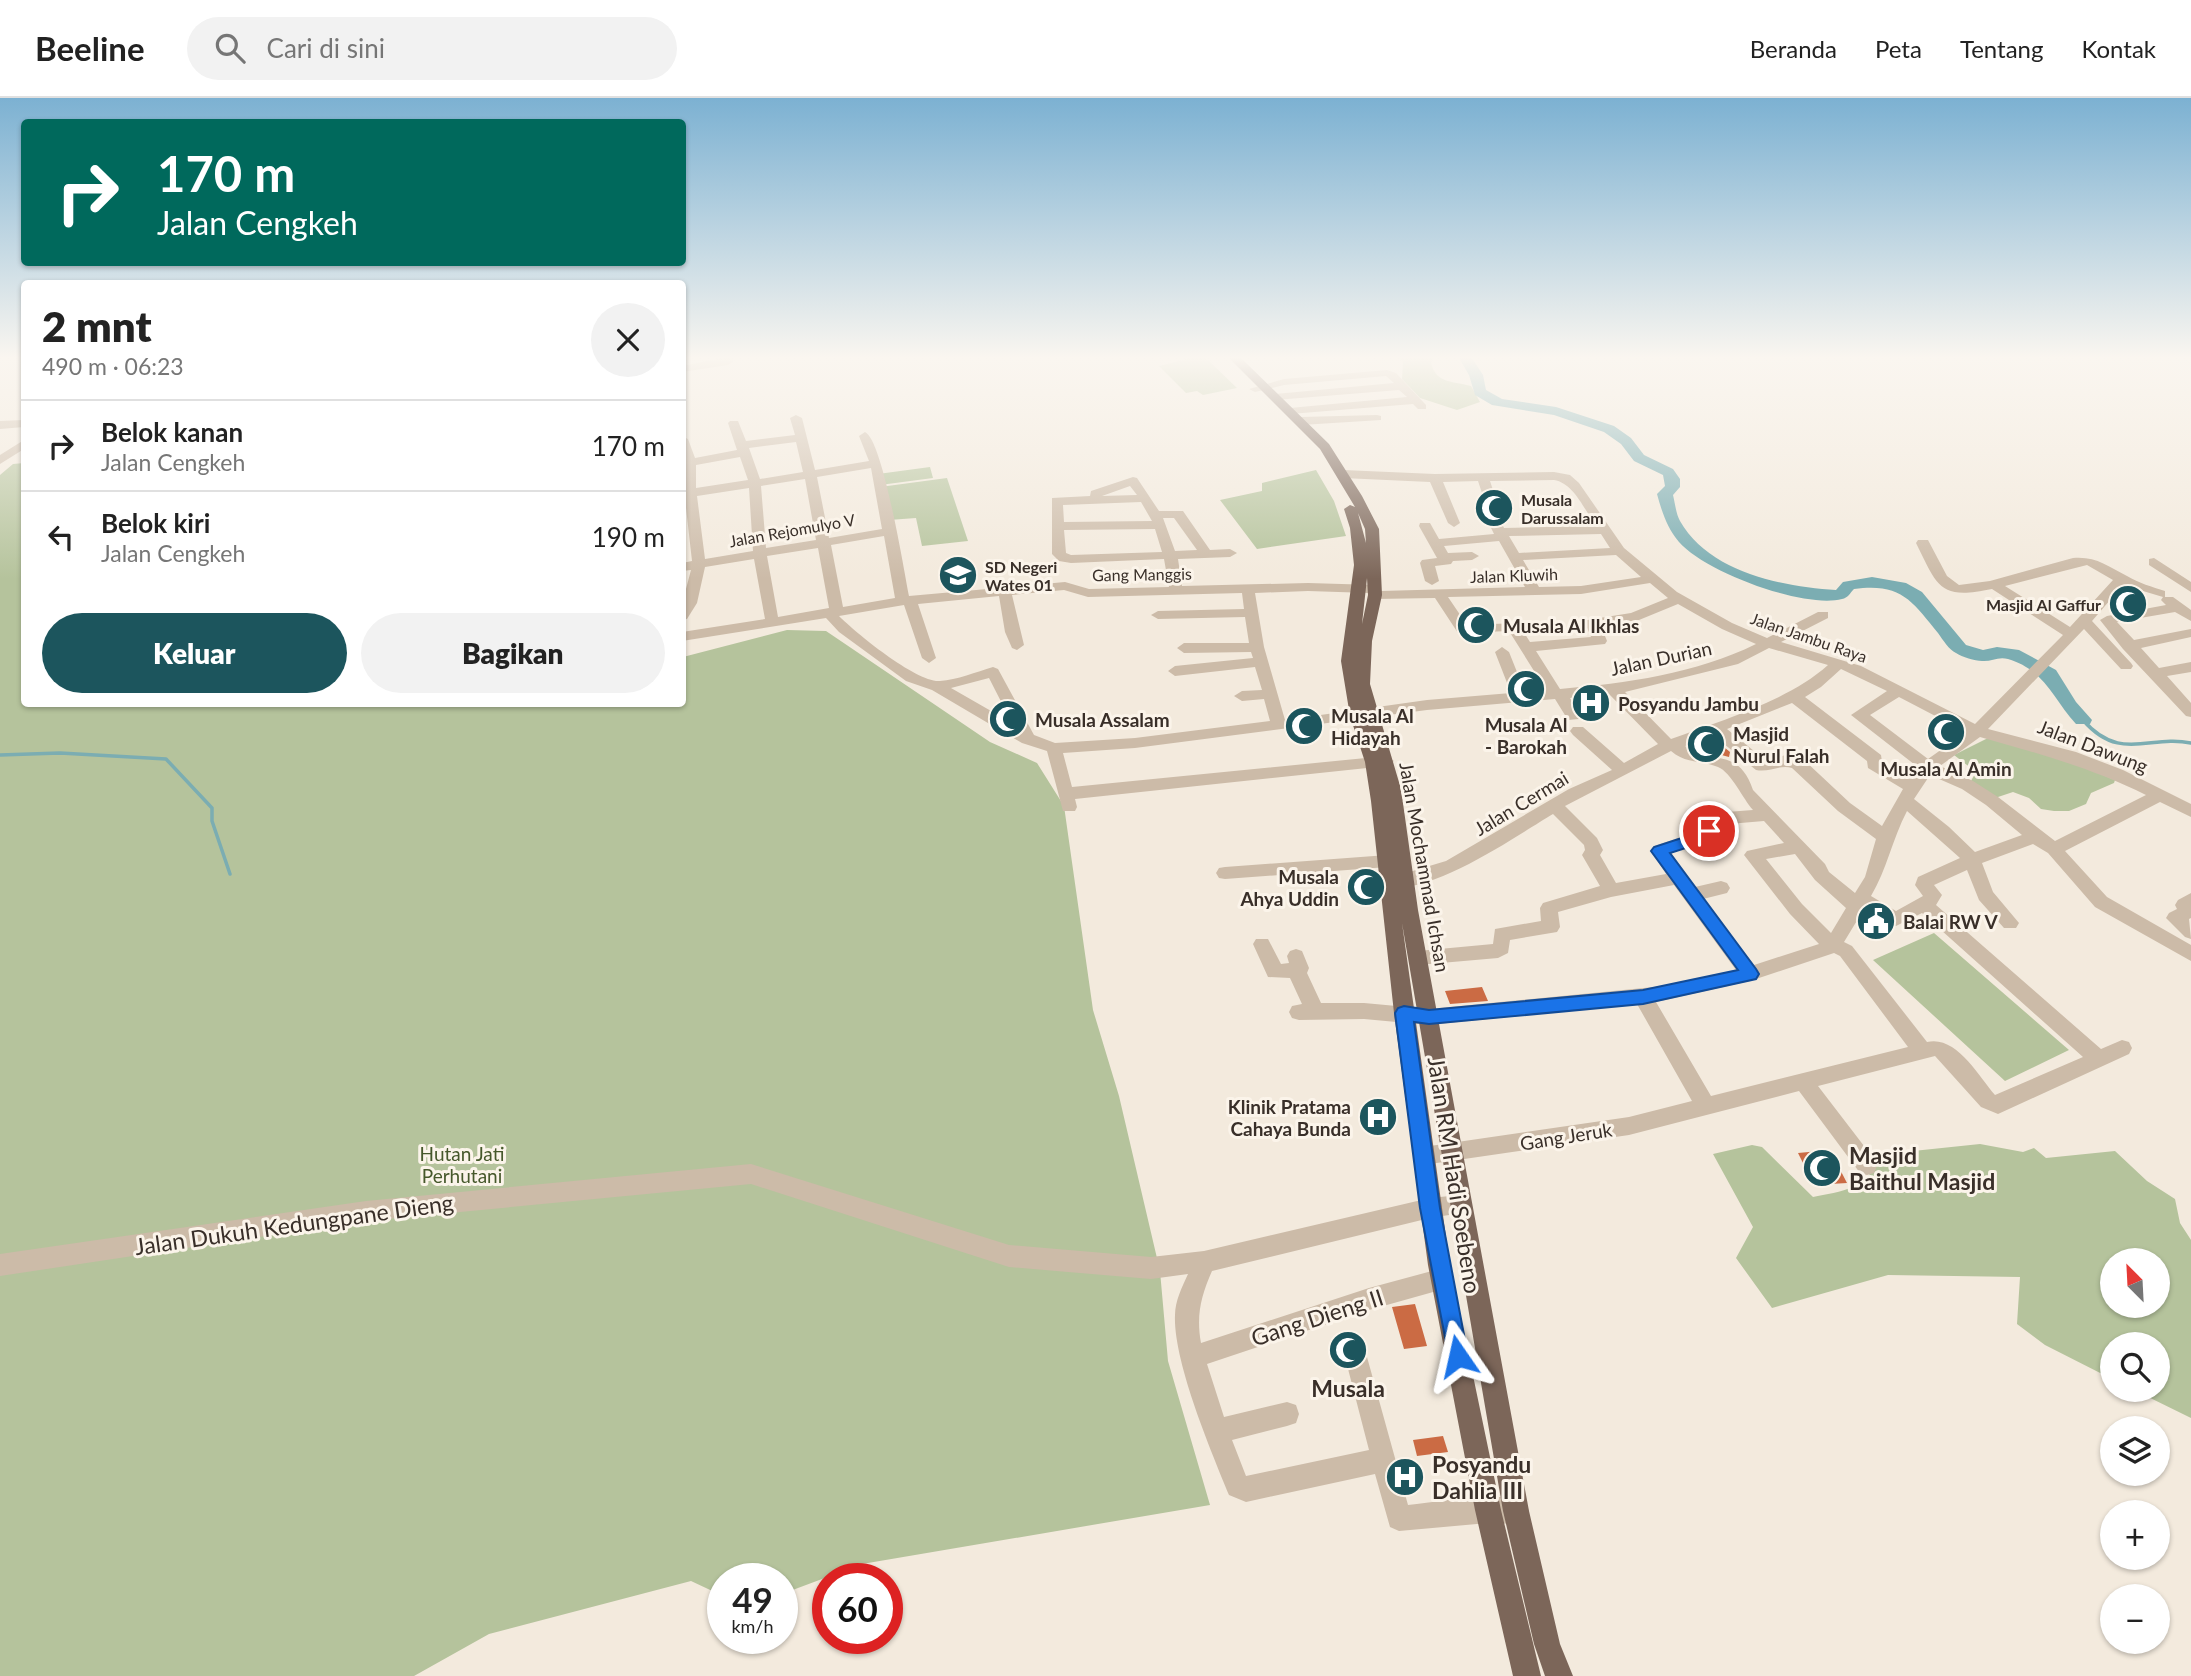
<!DOCTYPE html>
<html lang="id">
<head>
<meta charset="utf-8">
<style>
	body { margin:0; font-family:Lato,sans-serif; background:#f2f2f2; color:#222; height:100vh; display:flex; flex-direction:column; font-size:26px; white-space:nowrap }
	* { box-sizing:border-box; margin:0 }
	p { font-size:23px; color:#767676 }
	.icon { flex:none; width:38px; height:38px; fill:none; stroke:currentColor; stroke-width:2; stroke-linecap:round; stroke-linejoin:round }
	.map { position:relative; flex:1; overflow:hidden }
	.panel { position:absolute; left:21px; top:182px; width:665px; height:427px; display:flex; flex-direction:column; background:#fff; border-radius:7px; box-shadow:0 2px 5px #0004 }
	.panel>* { flex:none }
	.banner { position:absolute; left:21px; top:21px; width:665px; height:147px; border-radius:7px; box-shadow:0 2px 5px #0004; background:#00695c; color:#fff; overflow:hidden }
	.needle { width:46px; rotate:336deg }
	.controls { position:absolute; left:2100px; top:1150px; display:grid; gap:14px }
	.controls a { display:grid; place-items:center; width:70px; height:70px; border-radius:50%; background:#fff; box-shadow:0 2px 5px #0004; font-size:35px }
	.speed { position:absolute; left:707px; top:1465px; display:flex; gap:14px; font-size:35px; font-weight:700; text-align:center }
	.speed>* { display:grid; place-content:center; width:91px; height:91px; border-radius:50%; background:#fff; box-shadow:0 2px 5px #0004; line-height:1 }
	.speed small { font-size:18px; font-weight:400 }
	.speed .limit { border:10px solid #d22; background:#fff; color:#111 }
	.pin { position:absolute; display:grid; place-items:center; width:60px; height:60px; color:#fff; margin:-30px; border:4px solid #fff; border-radius:50%; box-shadow:0 2px 7px #0007 }
	.me { position:absolute; width:77px; margin:-38px; rotate:349deg; stroke-linejoin:round; filter:drop-shadow(0 0 5px #0008) }
	.turn { display:flex; align-items:center; gap:24px; height:147px; padding:0 21px; font-size:32px }
	.turn .icon { width:91px; height:91px; stroke-width:2.5 }
	.turn b { display:block; font-size:49px; line-height:60px }
	.round { display:grid; place-items:center; flex:none; width:74px; height:74px; border-radius:37px; background:#f2f2f2 }
	.summary { display:flex; align-items:center; justify-content:space-between; height:119px; padding:0 21px }
	h1 { font-size:42px; font-weight:800; line-height:52px }
	.primary-button { display:flex; gap:14px; margin-top:auto; padding:14px 21px }
	.primary-button a { flex:1; height:80px; border-radius:42px; background:#1c555d; color:#fff; font-size:28px; font-weight:800; line-height:80px; text-align:center }
	.primary-button a+a { background:#f2f2f2; color:#222 }
	ul { padding:0; list-style:none }
	li { display:flex; align-items:center; gap:21px; height:91px; padding:0 21px; border-top:2px solid #e0e0e0 }
	li div { flex:1 }
	li b { display:block; font-size:26px }
	li em { font-style:normal }
	header { display:flex; align-items:center; gap:42px; box-sizing:border-box; height:98px; padding:0 35px; background:#fff; border-bottom:2px solid #e0e0e0 }
	header strong { font-size:33px }
	nav { display:flex; gap:38px; margin-inline-start:auto; font-size:24px }
	.search { width:490px; height:63px; background:#f2f2f2; display:flex; align-items:center; gap:18px; box-sizing:border-box; padding:0 24px; border-radius:38px; color:#767676; font-size:26px }
	.map>svg:first-child { display:block }
</style>
</head>
<body>
<header>
<strong>Beeline</strong>
<div class="search"><svg class="icon" aria-label="search" viewBox="0 0 24 24"><circle cx="10" cy="10" r="6"/><path d="M15 15l6 6"/></svg>Cari di sini</div>
<nav><a>Beranda</a><a>Peta</a><a>Tentang</a><a>Kontak</a></nav>
</header>
<div class="map">
<svg width="2191" height="1578" viewBox="0 0 2191 1578">
	<rect width="100%" height="100%" fill="#f3eadd"/>
	<path fill="#b5c39c" fill-rule="evenodd" d="M1191,260H1206L1237,290L1203,297L1197,293L1186,295L1159,268Z
		M1400,260H1434L1431,264C1435,286 1454,283 1471,288L1480,304L1457,312L1420,300L1402,281L1403,264Z
		M24,365V606H682L683,559L787,532L826,533L990,644L1037,665L1064,708L1093,912L1119,998L1160,1173L1168,1263L1210,1407L862,1466L782,1496V1480H723V1498L691,1483L489,1536L414,1578H0V377L13,366Z
		M930,369L933,380L880,387L878,376Z
		M1316,372L1334,403L1346,438L1257,451L1220,402L1262,393V385Z
		M947,380L968,443L922,448L916,420L889,422L880,389Z
		M1988,640L2049,655L2115,682L2114,685L2091,695L2086,706L2069,713H2054L2041,711L2029,700L2013,694L1995,700L1971,683L1976,674L1954,657Z
		M1934,835L2069,952L2005,983L1873,862Z
		M1980,1046L2023,1054L2034,1050L2046,1060L2115,1053L2147,1083L2175,1101L2180,1125L2191,1142V1320L2134,1292H2158V1246H2112V1281L2045,1247L2017,1226L2020,1179L1888,1177L1772,1210L1736,1160L1753,1129L1713,1056L1752,1047L1762,1049L1813,1099C1839,1094 1876,1090 1875,1057ZM2112,1162H2158V1208H2112Z"/>
	<g fill="none" stroke-linecap="round" stroke-linejoin="round">
		<path stroke="#7badb2" stroke-width="3.5" d="M2083,622C2120,665 2150,636 2191,645
			M0,657L60,655L166,661L212,710V723L230,776"/>
		<path fill="#7badb2" fill-rule="evenodd" d="M1459,260H1472L1483,277L1486,292L1502,301L1556,309L1614,328L1631,340L1644,357L1673,371L1680,381V389L1673,397C1675,405 1676,416 1680,423C1709,474 1782,489 1836,492L1843,484L1872,479L1906,485L1922,494L1966,547L1983,552L1997,549L2019,552L2056,572L2076,604L2092,622L2090,626H2076C2053,601 2045,572 2008,561C1998,558 1991,564 1982,563C1975,563 1962,559 1956,555C1949,552 1943,542 1938,535C1911,502 1901,485 1854,491C1850,495 1848,500 1842,501C1804,511 1705,474 1679,444C1667,430 1662,414 1657,396L1665,388L1663,377L1634,363L1621,346L1604,334L1554,317L1492,307L1475,297L1469,277Z"/>
	</g>
	<path fill="#cb6b44" d="M2119,496L2123,499L2132,497L2147,508L2120,513L2110,506Z
		M1713,640L1730,654L1729,659L1691,649Z
		M1349,783H1377L1378,794L1352,795Z
		M1482,889L1488,903L1450,906L1445,893Z
		M1389,1008L1395,1026L1367,1029L1362,1011Z
		M1830,1052L1847,1085L1814,1087L1798,1055Z
		M1415,1206L1427,1248L1404,1251L1392,1209Z
		M1443,1338L1448,1354L1417,1358L1413,1342Z
		M1414,1367L1420,1388L1406,1390L1400,1369Z"/>
	<g fill="none" stroke-linecap="round" stroke-linejoin="round">
		<path fill="#ccbba8" fill-rule="evenodd" d="M722,260H733V264L728,267L682,274V268Z
			M1387,272L1396,275L1426,307V311H1418L1413,306L1290,316L1284,313L1290,310L1407,299L1399,292L1275,302L1269,299L1275,296L1394,285L1386,278L1284,287L1255,294L1249,291L1284,281Z
			M796,317L802,320L815,372L869,363L859,338L865,334C883,342 904,473 909,498L1065,484L1089,491L1169,489L1164,461L1071,465L1059,463L1052,456V400L1090,398L1091,393L1133,379L1137,380L1159,413H1183L1210,452L1230,451L1237,455L1230,459L1178,461L1182,488L1308,485L1375,487L1380,488L1381,493L1525,489L1499,443L1444,448L1448,455L1472,454L1479,458L1472,462L1453,463L1451,466L1435,468L1439,483L1432,487L1425,483L1420,465L1422,462L1437,460L1419,428L1420,425H1430L1439,441L1494,436L1480,407L1485,404L1478,383L1443,384L1460,425L1454,429L1448,425L1430,384L1343,380L1337,376L1343,372L1435,376L1554,374L1570,377L1579,385L1624,450L1677,494L1732,525L1767,540L1818,514H1828V520L1781,544L1861,568L1975,626L2063,537L1992,491C1939,502 1938,489 1916,445L1918,442H1928L1947,478L1959,487L1990,483L2073,460C2096,458 2107,468 2127,478C2139,485 2152,489 2165,493V499H2173L2191,512V523L2175,514L2117,524L2134,542L2191,531V539L2141,550L2159,570L2191,564V574L2167,578L2191,605V619L2186,618L2123,551L2100,522L2107,518L2166,507L2161,502L2163,499L2123,487L2092,523L2131,565L2133,568L2131,571H2121L2084,531L1988,631L2076,654L2123,672L2191,706V719L2160,704L2065,753L2107,799L2191,847V863L2095,809L2048,755L2033,746L1982,765L1993,794L2019,825L2016,830H2004L1979,802L1967,772L1934,787L1942,797L1936,807L2101,951L2122,942L2129,944L2132,950L2129,956L1998,1016L1981,1009L1935,958L1818,988L1874,1061L1877,1068L1874,1075L1867,1077L1860,1075L1799,993L1629,1037L1423,1067L1416,1065L1413,1058L1416,1051L1423,1049L1629,1019L1692,1003L1637,906L1429,927L1364,921L1299,922L1292,920L1289,914L1292,908L1302,906L1290,880L1268,879L1253,846L1256,841H1268L1281,866L1289,865L1287,858L1290,853L1296,851L1302,853L1309,870L1307,875L1321,905H1364L1429,911L1664,888L1736,872L1674,787L1611,799L1558,814L1560,829L1557,834L1510,842L1508,855L1498,860L1418,867L1411,865L1409,860L1411,855L1418,853L1493,846L1495,831L1541,823L1540,810L1543,805L1600,788L1582,757L1585,752L1584,747L1553,716C1516,738 1426,801 1384,788L1381,783L1384,778L1406,775L1446,763L1569,691L1612,672L1573,637L1570,633L1573,629H1583L1624,665L1658,646L1609,596L1570,600L1577,612L1594,610L1602,615L1599,619L1568,622L1555,601L1427,612L1135,650L1063,655L1072,689L1386,658L1394,663L1386,668L1075,701L1077,709L1075,713H1063L1047,653L1022,645L932,592L906,583L839,534L826,520L682,543V534L765,521L754,461L705,469L697,505L687,521L682,522V506L691,472L682,473V465L692,463L684,392L682,338L688,341L695,360L737,352L728,325L730,323H738L746,343L795,337L790,320ZM796,344L803,374L760,381L749,350ZM740,359L748,382L696,390V367ZM871,370L882,431L829,440L817,379ZM805,381L816,442L766,450L761,388ZM1554,382C1574,385 1585,413 1596,428L1504,430L1494,410L1498,407L1490,383ZM1130,388L1137,397L1102,398ZM749,390L753,453L705,461L697,398ZM1141,404L1152,423L1064,424L1063,407ZM1163,420H1174L1197,452L1175,453ZM1155,431L1162,454L1071,457L1066,455L1064,432ZM1601,436L1610,450L1519,455L1509,438ZM884,438L895,500L843,509L831,447ZM818,450L829,510L778,519L767,458ZM1616,457L1641,479L1581,488L1539,489L1523,462ZM2087,467L2113,482L2070,529L2005,488ZM1650,485L1668,500L1631,515L1587,522L1585,525L1591,539L1530,544L1518,525L1467,527L1448,499L1581,496ZM1064,492L1088,499L1242,495L1244,511L1158,513L1151,517L1158,521L1245,519L1249,545H1184L1177,550L1184,555L1251,554L1253,560L1175,568L1168,573L1175,578L1255,569L1262,592L1242,593L1234,598L1242,603L1264,601L1270,623L1135,640L1055,645L1034,637L998,571L993,569C976,574 957,582 940,583C917,585 856,535 839,518L904,507L922,560L929,565L936,560L918,506L999,498L1005,534L1012,550L1017,552L1024,547L1012,497ZM1308,493L1369,495L1370,500L1375,501L1435,500L1458,535L1509,533L1546,592L1525,594L1509,554L1502,549L1495,554L1511,595L1427,602L1285,622L1264,549L1255,495ZM1678,506L1722,531L1756,546C1695,576 1627,585 1560,591L1536,553L1605,546L1607,543L1601,528L1639,522ZM1769,550L1828,567C1788,603 1722,622 1671,641L1625,594L1738,566ZM1841,571L1887,593L1851,617L1919,670L1910,680L1882,664L1881,657L1805,599L1821,589ZM989,580L1012,625L951,590ZM1899,599L1966,634L1928,661L1870,617ZM1792,605L1867,663L1868,670L1903,691L1882,728L1850,705L1804,662L1786,657L1765,662L1727,631ZM1713,637L1756,672C1769,675 1780,666 1792,670L1838,713L1876,741L1865,779L1855,795L1829,774L1825,766L1753,692C1738,647 1709,668 1685,648ZM1980,639C2037,655 2092,670 2146,697L2055,743L1998,699L1973,683L1940,668ZM1671,653C1686,666 1701,662 1718,669C1731,674 1743,701 1753,712L1713,715L1699,725L1700,733L1654,748L1651,752L1666,776L1616,785L1600,757L1603,752L1597,740L1565,708ZM1930,677L1962,691L1986,707L2022,737L1975,754L1949,729L1914,701ZM1907,713L1960,760L1918,779L1915,787L1923,798L1896,813L1871,798C1887,771 1892,742 1907,713ZM1764,723L1784,745L1747,753L1744,757L1790,816L1819,846L1754,867L1703,801L1727,795L1730,790L1727,785L1721,783L1695,789L1671,755L1715,740L1717,727ZM1795,756L1815,782L1846,810L1831,835L1802,806L1766,761ZM1864,811L1896,828L1922,815L2083,959L1995,997C1978,977 1956,937 1927,944L1852,848L1844,844ZM1834,855L1840,858L1908,949L1711,998L1656,904L1750,883Z
			M1377,317L1381,318V322L1301,327L1295,323L1301,319Z
			M24,322V329L0,331V323Z
			M24,342V351L0,366V357Z
			M2154,460L2191,484V494L2149,467V461Z
			M1401,756L1407,758L1410,762L1407,766L1401,768L1225,781L1219,780L1216,775L1219,770L1225,769Z
			M2191,795V820L2189,821L2191,841L2185,839L2166,820L2169,815L2177,811L2175,807L2178,802Z
			M751,1066L1009,1147L1151,1159L1204,1153L1430,1100L1460,1097L1468,1100L1471,1107L1468,1114L1430,1120L1212,1173C1201,1198 1196,1217 1201,1245L1369,1190L1443,1170L1451,1173L1454,1181L1451,1189L1369,1212L1207,1266L1224,1319L1287,1304L1296,1307L1299,1316L1296,1325L1287,1328L1232,1342L1246,1378L1369,1352L1347,1267L1351,1259L1359,1255L1367,1259L1408,1407C1441,1404 1495,1392 1525,1404L1529,1413L1525,1422L1516,1426L1488,1425L1399,1433L1390,1429L1375,1376L1246,1404L1229,1397C1211,1353 1173,1263 1175,1217C1175,1203 1182,1189 1188,1176L1151,1181L1009,1169L751,1086L366,1123L0,1178V1156L366,1103Z"/>
		<path fill="#7c6659" fill-rule="evenodd" d="M1229,260H1241L1329,346L1362,398L1379,431L1382,497L1372,543L1370,586L1401,691L1418,812L1529,1413L1560,1546L1573,1578H1545L1534,1546L1503,1413L1402,825L1450,1167L1501,1412L1541,1578H1513L1475,1412L1428,1167L1394,915L1371,703L1365,664L1350,618L1341,563L1354,467L1350,430L1344,411L1350,407L1355,409L1320,351ZM1358,415L1365,431L1366,445ZM1367,480L1368,497L1362,526Z"/>
	</g>
	<linearGradient id="sky" x2="0" y2="1"><stop stop-color="#7cb1d2"/><stop offset="0.54" stop-color="#faf6f0"/><stop offset="1" stop-color="#faf6f0" stop-opacity="0"/></linearGradient>
	<rect width="2191" height="481" fill="url(#sky)"/>
	<path fill="#1a73e8" stroke="#114b97" stroke-width="2" d="M1709,728L1716,733L1711,742L1670,755L1756,871L1759,876L1756,881L1643,906L1429,926L1414,924L1440,1110L1468,1258L1465,1265L1458,1269L1450,1265L1420,1110L1395,915L1398,910L1404,908L1429,912L1643,892L1738,872L1651,753L1654,749L1700,734Z"/>
	<defs>
		<g id="mosque-disc" transform="scale(2.0125)"><circle r="9.5" fill="#1c555d" stroke="#fbf4ea"/><path d="M3.5-4.9A6 6 0 1 0 3.5 4.9A5 5 0 1 1 3.5-4.9Z" fill="#fff"/></g>
		<g id="school-disc" transform="scale(2.0125)"><circle r="9.5" fill="#1c555d" stroke="#fbf4ea"/><path d="M0-5L7-2L0 1L-7-2ZM-4 1L0 2.5L4 1V4Q0 6-4 4Z" fill="#fff"/></g>
		<g id="hospital-disc" transform="scale(2.0125)"><circle r="9.5" fill="#1c555d" stroke="#fbf4ea"/><path d="M-5-5h3v3.5h4V-5h3V5h-3V1.5h-4V5h-3Z" fill="#fff"/></g>
		<g id="civic-disc" transform="scale(2.0125)"><circle r="9.5" fill="#1c555d" stroke="#fbf4ea"/><path d="M-.6-6.5H3V-4.5H.6V-3L4-1V1h2V6H-6V1h2V-1L-.6-3ZM-1.2 2.5V6h2.4V2.5Z" fill="#fff"/></g>
	</defs>
	<g fill-rule="evenodd">
		<use href="#mosque-disc" x="1494" y="410"/>
		<use href="#school-disc" x="958" y="477"/>
		<use href="#mosque-disc" x="2128" y="506"/>
		<use href="#mosque-disc" x="1476" y="527"/>
		<use href="#mosque-disc" x="1526" y="591"/>
		<use href="#hospital-disc" x="1591" y="605"/>
		<use href="#mosque-disc" x="1008" y="621"/>
		<use href="#mosque-disc" x="1304" y="628"/>
		<use href="#mosque-disc" x="1946" y="634"/>
		<use href="#mosque-disc" x="1706" y="646"/>
		<use href="#mosque-disc" x="1366" y="789"/>
		<use href="#civic-disc" x="1876" y="823"/>
		<use href="#hospital-disc" x="1378" y="1019"/>
		<use href="#mosque-disc" x="1822" y="1070"/>
		<use href="#mosque-disc" x="1348" y="1252"/>
		<use href="#hospital-disc" x="1405" y="1379"/>
	</g>
	<g text-anchor="middle" dominant-baseline="central" stroke-width="6" stroke-linejoin="round" paint-order="stroke">
		<g font-size="16" font-weight="bold" fill="#392f29" stroke="#fbf4ea" text-anchor="start">
			<text x="1521" y="401">Musala<tspan x="1521" dy="18">Darussalam</tspan></text>
			<text x="985" y="468">SD Negeri<tspan x="985" dy="18">Wates 01</tspan></text>
			<text x="2101" y="506" text-anchor="end">Masjid Al Gaffur</text>
		</g>
		<g font-size="16" fill="#392f29" stroke="#fbf4ea">
			<text transform="translate(792 432) rotate(-10)">Jalan Rejomulyo V</text>
			<text transform="translate(1142 476) rotate(-1)">Gang Manggis</text>
			<text transform="translate(1514 477) rotate(-2)">Jalan Kluwih</text>
			<text transform="translate(1809 539) rotate(19)">Jalan Jambu Raya</text>
		</g>
		<g font-size="19" font-weight="bold" fill="#392f29" stroke="#fbf4ea" text-anchor="start">
			<text x="1503" y="527">Musala Al Ikhlas</text>
			<text x="1618" y="605">Posyandu Jambu</text>
			<text x="1331" y="617">Musala Al<tspan x="1331" dy="22">Hidayah</tspan></text>
			<text x="1035" y="621">Musala Assalam</text>
			<text x="1526" y="626" text-anchor="middle">Musala Al<tspan x="1526" dy="22">- Barokah</tspan></text>
			<text x="1733" y="635">Masjid<tspan x="1733" dy="22">Nurul Falah</tspan></text>
			<text x="1946" y="670" text-anchor="middle">Musala Al Amin</text>
			<text x="1339" y="778" text-anchor="end">Musala<tspan x="1339" dy="22">Ahya Uddin</tspan></text>
			<text x="1903" y="823">Balai RW V</text>
			<text x="1351" y="1008" text-anchor="end">Klinik Pratama<tspan x="1351" dy="22">Cahaya Bunda</tspan></text>
		</g>
		<g font-size="19" fill="#392f29" stroke="#fbf4ea">
			<text transform="translate(1661 560) rotate(-12)">Jalan Durian</text>
			<text transform="translate(2093 648) rotate(21)">Jalan Dawung</text>
			<text transform="translate(1521 705) rotate(-31)">Jalan Cermai</text>
			<text transform="translate(1425 769) rotate(80)">Jalan Mochammad Ichsan</text>
			<text transform="translate(1566 1038) rotate(-9)">Gang Jeruk</text>
		</g>
		<g font-size="19" fill="#46582b" stroke="#fbf4ea">
			<text x="462" y="1055">Hutan Jati<tspan x="462" dy="22">Perhutani</tspan></text>
		</g>
		<g font-size="23" font-weight="bold" fill="#392f29" stroke="#fbf4ea" text-anchor="start">
			<text x="1849" y="1057">Masjid<tspan x="1849" dy="26">Baithul Masjid</tspan></text>
			<text x="1348" y="1290" text-anchor="middle">Musala</text>
			<text x="1432" y="1366">Posyandu<tspan x="1432" dy="26">Dahlia III</tspan></text>
		</g>
		<g font-size="23" fill="#392f29" stroke="#fbf4ea">
			<text transform="translate(1455 1077) rotate(81)">Jalan RM Hadi Soebeno</text>
			<text transform="translate(294 1126) rotate(-8)">Jalan Dukuh Kedungpane Dieng</text>
			<text transform="translate(1317 1219) rotate(-18)">Gang Dieng II</text>
		</g>
	</g>
</svg>
<div class="controls">
<a><svg class="needle" viewBox="-14 -14 28 28"><path d="M0-13l5 13h-10z" fill="#e53935"/><path d="M0 13l5-13h-10z" fill="#767676"/></svg></a>
<a><svg class="icon" aria-label="search" viewBox="0 0 24 24"><circle cx="10" cy="10" r="6"/><path d="M15 15l6 6"/></svg></a>
<a><svg class="icon" aria-label="layers" viewBox="0 0 24 24"><path d="M12 4l9 5-9 5-9-5zM3 14l9 5 9-5"/></svg></a>
<a>+</a>
<a>−</a>
</div>
<div class="speed"><div>49<small>km/h</small></div><div class="limit">60</div></div>
<div class="pin" style="left:1709px;top:733px;background:#d93025"><svg class="icon" aria-label="arrive" viewBox="0 0 24 24"><path d="M6 21V4h12l-3 4 3 4H6"/></svg></div>
<svg class="me" style="left:1458px;top:1258px" viewBox="-20 -20 40 40"><path d="M0-17L14 15 0 8-14 15z" fill="#1a73e8" stroke="#fff" stroke-width="4"/></svg>
<div class="banner">
<div class="turn"><svg class="icon" aria-label="right" viewBox="0 0 24 24"><path d="M7 20v-9h11M14 6l5 5-5 5"/></svg><div><b>170 m</b>Jalan Cengkeh</div></div>
</div>
<section class="panel">
<div class="summary"><div><h1>2 mnt</h1><p>490 m · 06:23</p></div><a class="round"><svg class="icon" aria-label="close" viewBox="0 0 24 24"><path d="M6 6l12 12M18 6L6 18"/></svg></a></div>
<ul>
<li><svg class="icon" aria-label="right" viewBox="0 0 24 24"><path d="M7 20v-9h11M14 6l5 5-5 5"/></svg><div><b>Belok kanan</b><p>Jalan Cengkeh</p></div><em>170 m</em></li>
<li><svg class="icon" aria-label="left" viewBox="0 0 24 24"><path d="M17 20v-9H6M10 6l-5 5 5 5"/></svg><div><b>Belok kiri</b><p>Jalan Cengkeh</p></div><em>190 m</em></li>
</ul>
<div class="primary-button"><a>Keluar</a><a>Bagikan</a></div>
</section>
</div>
</body>
</html>
